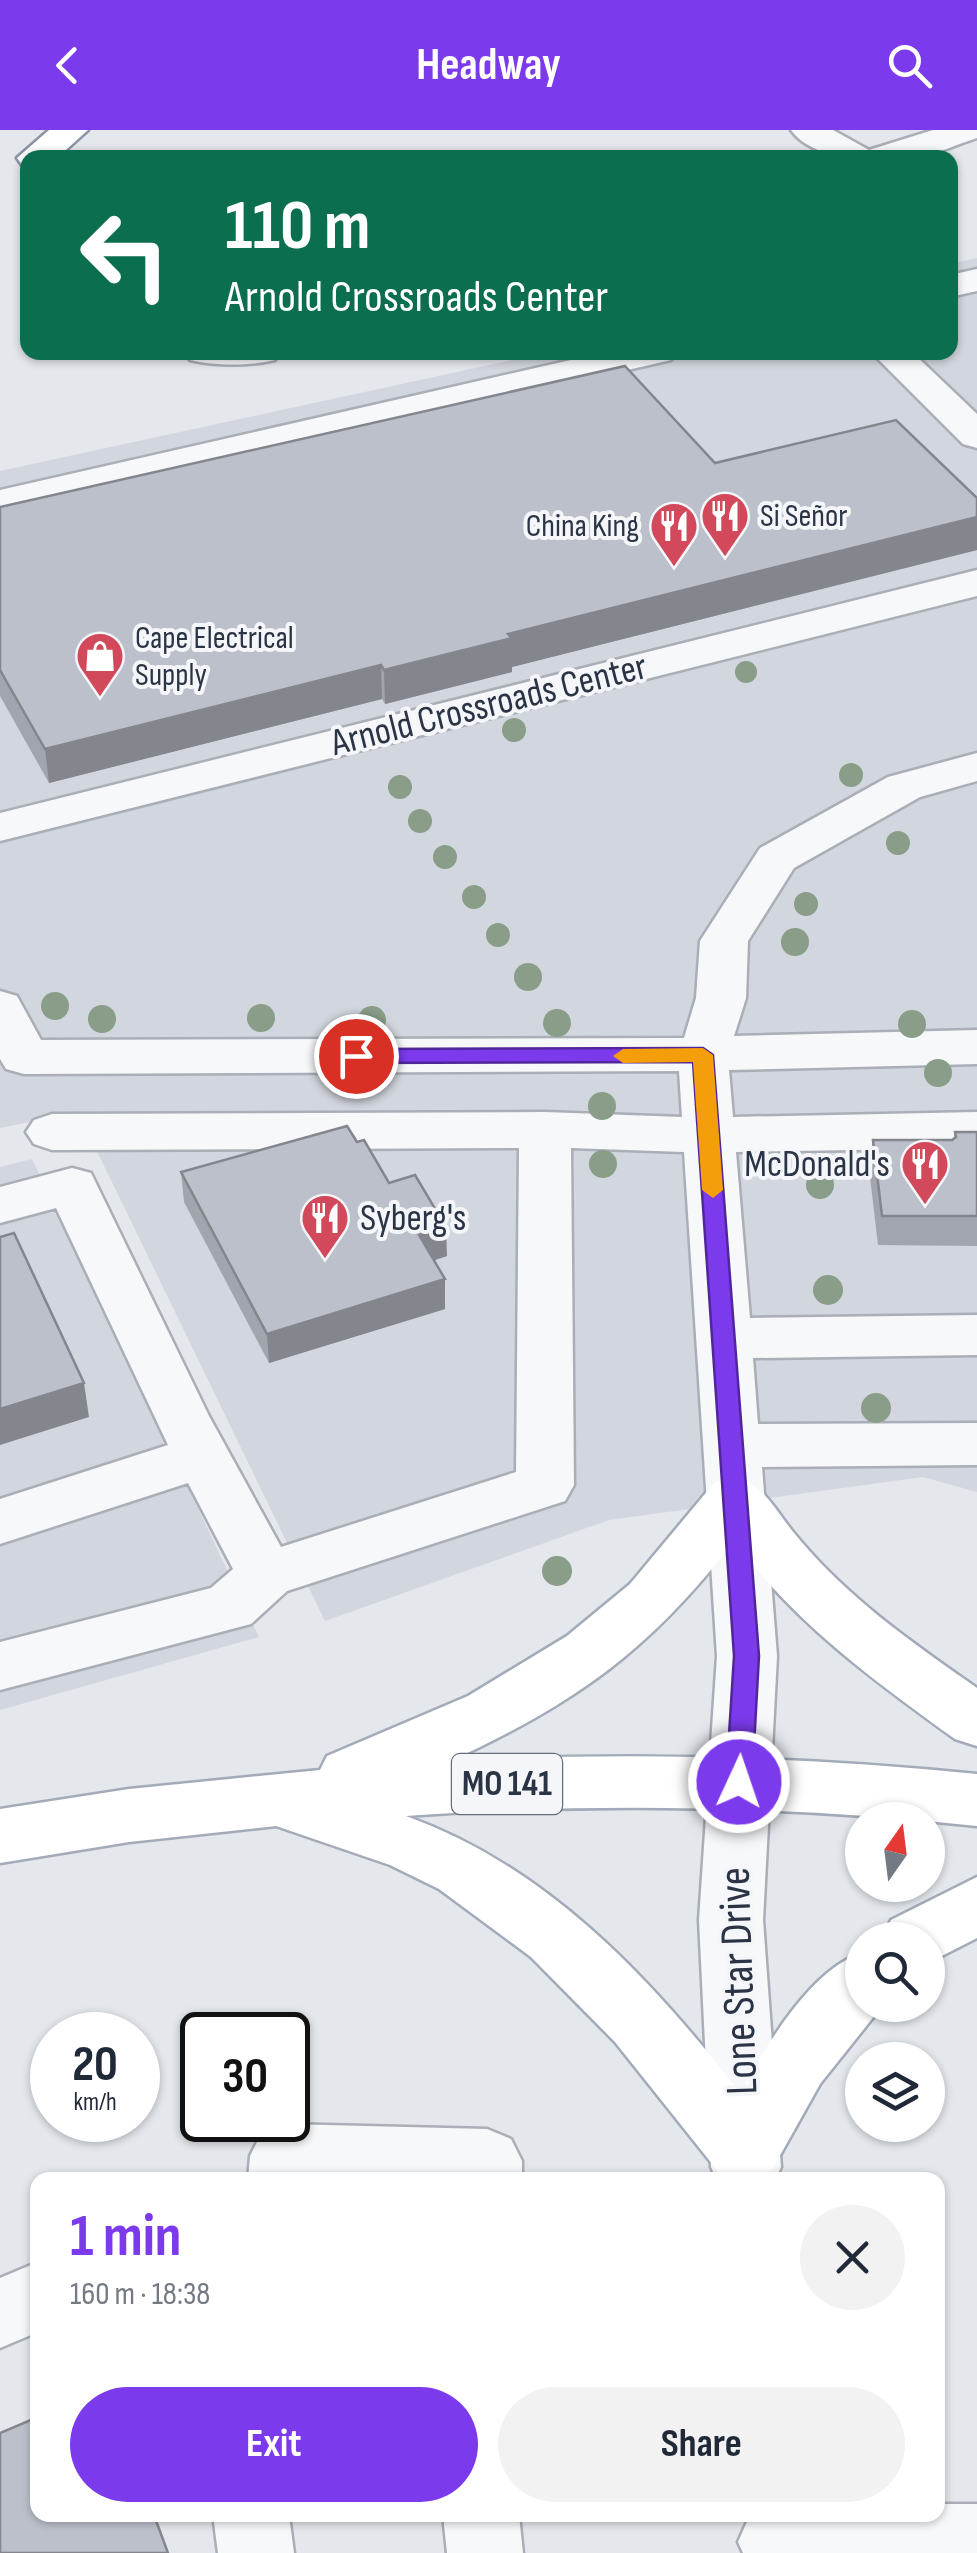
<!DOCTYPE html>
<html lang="en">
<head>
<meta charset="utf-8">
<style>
	body { margin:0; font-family:"Sofia Sans Condensed",sans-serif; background:#f2f2f3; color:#1f2937; height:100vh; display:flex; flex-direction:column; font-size:38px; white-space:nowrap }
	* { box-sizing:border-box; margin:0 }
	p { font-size:32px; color:#747a83 }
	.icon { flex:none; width:55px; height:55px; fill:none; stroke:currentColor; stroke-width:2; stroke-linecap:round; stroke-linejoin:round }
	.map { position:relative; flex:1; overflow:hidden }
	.panel { position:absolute; left:30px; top:2042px; width:915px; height:350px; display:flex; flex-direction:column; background:#fff; border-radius:20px; box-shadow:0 2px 8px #0004 }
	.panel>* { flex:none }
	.guide { position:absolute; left:20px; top:20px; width:938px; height:210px; border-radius:20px; box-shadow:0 2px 8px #0004; background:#0b6e4f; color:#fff; overflow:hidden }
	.needle { width:65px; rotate:14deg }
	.buttons { position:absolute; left:845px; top:1672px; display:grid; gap:20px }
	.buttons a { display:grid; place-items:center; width:100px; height:100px; border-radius:50%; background:#fff; box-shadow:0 2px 8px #0004; font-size:50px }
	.speed { position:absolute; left:30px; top:1882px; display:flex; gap:20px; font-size:50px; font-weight:700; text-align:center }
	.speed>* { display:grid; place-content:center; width:130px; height:130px; border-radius:50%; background:#fff; box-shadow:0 2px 8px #0004; line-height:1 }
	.speed small { font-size:25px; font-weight:400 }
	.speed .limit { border:5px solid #111; border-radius:15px; background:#fff; color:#111 }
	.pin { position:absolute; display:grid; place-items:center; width:85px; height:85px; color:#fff; margin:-42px; border:5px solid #fff; border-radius:50%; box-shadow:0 2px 10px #0007 }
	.me { position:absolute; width:110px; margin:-55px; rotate:3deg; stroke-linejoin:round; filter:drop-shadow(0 0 8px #0008) }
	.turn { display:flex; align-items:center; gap:35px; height:210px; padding:0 40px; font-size:45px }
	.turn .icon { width:130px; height:130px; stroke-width:2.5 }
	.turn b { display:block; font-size:70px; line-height:85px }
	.round { display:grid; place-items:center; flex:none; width:105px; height:105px; border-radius:52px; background:#f2f2f3 }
	.headline { display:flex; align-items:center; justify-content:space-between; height:170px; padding:0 40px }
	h1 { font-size:60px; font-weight:700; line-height:75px; color:#7c3aed }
	.primary-button { display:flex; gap:20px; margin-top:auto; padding:20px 40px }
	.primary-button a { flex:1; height:115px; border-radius:60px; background:#7c3aed; color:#fff; font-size:40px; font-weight:700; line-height:115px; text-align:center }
	.primary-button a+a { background:#f2f2f3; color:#1f2937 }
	header { display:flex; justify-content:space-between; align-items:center; height:130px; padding:0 40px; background:#7c3aed; color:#fff; font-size:45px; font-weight:700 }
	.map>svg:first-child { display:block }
</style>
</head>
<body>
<header><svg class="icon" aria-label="back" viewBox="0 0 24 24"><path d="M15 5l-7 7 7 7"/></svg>Headway<svg class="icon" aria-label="search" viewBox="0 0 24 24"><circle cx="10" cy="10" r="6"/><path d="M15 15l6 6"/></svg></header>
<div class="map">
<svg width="977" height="2423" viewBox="0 0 977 2423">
	<rect width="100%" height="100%" fill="#e4e7ec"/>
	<path fill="#d2d6de" d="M977,128V1362L923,1347L609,1390L325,1491L78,982L0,998V341L544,223L950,222V134Z
		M32,1029L259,1507L0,1580V1037Z"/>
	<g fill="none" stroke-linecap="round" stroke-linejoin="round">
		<g stroke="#a9aeb7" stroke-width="5">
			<path id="minor" d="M791,0H833L869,20L933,0H977V8C958,14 937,24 917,27C881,33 813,32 791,0Z
				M977,139V161L950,167V145Z
				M184,222H281L275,230C250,236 215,236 190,230Z
				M606,222H677L671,230L658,233L0,384V360Z
				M871,222H912L977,284V318L963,314Z
				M977,440V466L0,711V683Z
				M977,623V651L920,667L794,738L748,811L746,868L734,906L977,900V934L729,940L733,987L977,982V1018L736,1022L750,1188L977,1185V1225L753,1228L758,1294L977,1293V1335L762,1337L777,1526L763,1790L781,2037L775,2050H717L711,2037L699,1790L717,1526L684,1022L571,1018L574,1355L565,1371L287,1461L251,1494L0,1560V1512L211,1458L233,1439L188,1353L0,1414V1369L168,1315L56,1078L0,1093V1057L72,1038L91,1043L209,1286L281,1417L516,1342L519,1018L52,1020L34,1014L26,1002L34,990L52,984L545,982L682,987L679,941L24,944L6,939L0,929V861L17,866L41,910L684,908L696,868L700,811L760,718L888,647Z
				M285,1994L487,1999L511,2009L522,2031V2050H248L250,2026L261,2004Z
				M38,2132V2202L0,2218V2148Z
				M938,2374H977V2423H743L738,2412L750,2385H938Z
				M213,2385H289L294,2423H218Z
				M443,2385H519L523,2423H447Z"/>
		</g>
		<g stroke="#a3abb8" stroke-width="5">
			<path id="major" d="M735,1346C764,1355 775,1380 794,1403C845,1466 911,1512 977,1558V1616L955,1609C873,1550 795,1493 734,1411C650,1520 575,1574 450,1631C626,1622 801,1626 977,1644V1696C789,1676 596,1672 406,1686C546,1736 651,1848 740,1963C766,1916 811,1839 862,1823V1875H883L820,1954L769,2045C753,2052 737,2052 721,2045L615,1912L531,1827L439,1759L390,1735L276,1696L129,1712L0,1733V1679L129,1659L320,1640L327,1626L468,1566L567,1506L630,1454L715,1352Z
				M977,1747V1808L928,1833V1810H881L891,1790Z"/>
		</g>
		<g stroke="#8b94a3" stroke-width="5">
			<path id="highway" d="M49,0H88L57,28H28V37L22,35L17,28Z"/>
		</g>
		<use href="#minor" fill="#f7f8fa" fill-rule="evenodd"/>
		<use href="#major" fill="#fff" fill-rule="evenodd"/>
		<use href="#highway" fill="#fff" fill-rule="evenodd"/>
	</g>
	<g fill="#899d89">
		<circle cx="746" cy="542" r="11"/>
		<circle cx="514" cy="600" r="12"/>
		<circle cx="851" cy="645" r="12"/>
		<circle cx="400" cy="657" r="12"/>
		<circle cx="420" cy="691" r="12"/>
		<circle cx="898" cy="713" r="12"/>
		<circle cx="445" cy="727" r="12"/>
		<circle cx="474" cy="767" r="12"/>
		<circle cx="806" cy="774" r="12"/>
		<circle cx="498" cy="805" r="12"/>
		<circle cx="795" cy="812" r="14"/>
		<circle cx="528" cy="847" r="14"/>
		<circle cx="55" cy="876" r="14"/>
		<circle cx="261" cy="888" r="14"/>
		<circle cx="102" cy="889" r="14"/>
		<circle cx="372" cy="890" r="14"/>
		<circle cx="557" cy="893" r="14"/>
		<circle cx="912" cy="894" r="14"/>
		<circle cx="938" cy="943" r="14"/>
		<circle cx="602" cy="976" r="14"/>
		<circle cx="603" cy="1034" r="14"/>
		<circle cx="820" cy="1055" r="14"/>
		<circle cx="828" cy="1160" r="15"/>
		<circle cx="876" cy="1278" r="15"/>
		<circle cx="557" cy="1441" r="15"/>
	</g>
	<path fill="#a1a5ae" d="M715,333L977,368V420L512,537V542L385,574L382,569L49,653L0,566V377Z
		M955,1002H977V1116L878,1115L869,1039L873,1010H952L954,1009Z
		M357,1012L447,1126L434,1130L445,1179L269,1233L184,1072L181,1042Z"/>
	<path fill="#83868d" d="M977,387V420L512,537V542L385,574L384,540L508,504Z
		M381,535L382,569L49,653L45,619Z
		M446,1097L447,1126L420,1135L419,1105Z
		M445,1149V1179L269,1233L267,1204Z
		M84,1253L89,1287L0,1315V1279Z"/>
	<path fill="#bbc0ca" stroke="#83868d" stroke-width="2.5" d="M625,236L715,333L896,290L977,368V387L508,504L512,508L384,540L381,535L45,619L0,540V377Z
		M347,996L357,1012L364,1010L389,1053L415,1045L446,1097L419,1105L445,1149L267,1204L181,1042Z
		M955,1002H977V1086H882L873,1010H952L956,1007Z
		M14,1103L84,1253L0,1279V1107Z
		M38,2287V2385H154L168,2423H0V2303Z"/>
	<path fill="#7c3aed" stroke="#51269a" stroke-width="2.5" d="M703,918L713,925L759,1526L752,1652L748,1660L739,1663L730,1660L726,1652L734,1526L693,932L356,933L345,926L356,919Z"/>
	<path fill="#f59e0b" d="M703,918L713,925L723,1060L713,1068L702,1060L693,932L623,933L613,926L623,919Z"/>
	<defs>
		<g id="restaurant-pin" transform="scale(2.5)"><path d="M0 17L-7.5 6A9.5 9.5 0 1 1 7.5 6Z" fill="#d1495b" stroke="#f4f6f9"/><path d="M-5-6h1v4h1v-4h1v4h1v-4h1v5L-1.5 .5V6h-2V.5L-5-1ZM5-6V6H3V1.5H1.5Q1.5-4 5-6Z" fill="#fff"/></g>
		<g id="shop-pin" transform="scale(2.5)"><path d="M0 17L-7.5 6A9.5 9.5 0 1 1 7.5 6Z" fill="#d1495b" stroke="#f4f6f9"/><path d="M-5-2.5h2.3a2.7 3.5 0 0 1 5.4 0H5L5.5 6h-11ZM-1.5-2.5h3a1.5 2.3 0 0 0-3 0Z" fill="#fff"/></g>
	</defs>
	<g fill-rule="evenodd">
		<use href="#restaurant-pin" x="725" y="386"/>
		<use href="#restaurant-pin" x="674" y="396"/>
		<use href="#shop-pin" x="100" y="526"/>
		<use href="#restaurant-pin" x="925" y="1034"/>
		<use href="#restaurant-pin" x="325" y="1088"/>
	</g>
	<g text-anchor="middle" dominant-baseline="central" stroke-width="8" stroke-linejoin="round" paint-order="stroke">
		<g font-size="32" fill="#2b3445" stroke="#f4f6f9" text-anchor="start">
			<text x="760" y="386">Si Señor</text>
			<text x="639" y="396" text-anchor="end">China King</text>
			<text x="135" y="508">Cape Electrical<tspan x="135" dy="37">Supply</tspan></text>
		</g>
		<rect fill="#f4f6f9" stroke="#676e7b" stroke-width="2.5" x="452" y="1624" width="110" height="60" rx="8"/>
		<g font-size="35" font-weight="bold" fill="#2b3445">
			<text x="507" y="1654">MO 141</text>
		</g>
		<g font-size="38" fill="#2b3445" stroke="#f4f6f9">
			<text transform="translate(489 575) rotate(-14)">Arnold Crossroads Center</text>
		</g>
		<g font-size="38" fill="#2b3445" stroke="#f4f6f9" text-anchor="end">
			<text x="890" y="1034">McDonald's</text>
			<text x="360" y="1088" text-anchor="start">Syberg's</text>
		</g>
		<g font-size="45" fill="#2b3445" stroke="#f4f6f9">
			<text transform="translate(739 1851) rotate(-92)">Lone Star Drive</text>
		</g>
	</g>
</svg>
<div class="buttons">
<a><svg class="needle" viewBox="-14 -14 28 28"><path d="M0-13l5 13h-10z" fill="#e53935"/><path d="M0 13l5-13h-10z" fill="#747a83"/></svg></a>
<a><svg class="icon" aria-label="search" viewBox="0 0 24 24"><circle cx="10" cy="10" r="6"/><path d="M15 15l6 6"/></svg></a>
<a><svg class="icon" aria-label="layers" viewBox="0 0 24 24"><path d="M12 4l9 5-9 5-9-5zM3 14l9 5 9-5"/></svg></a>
</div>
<div class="speed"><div>20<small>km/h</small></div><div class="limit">30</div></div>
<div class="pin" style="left:356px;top:926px;background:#d93025"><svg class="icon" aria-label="arrive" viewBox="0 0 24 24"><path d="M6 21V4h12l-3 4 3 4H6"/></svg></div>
<svg class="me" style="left:739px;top:1652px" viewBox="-20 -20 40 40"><circle r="17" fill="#7c3aed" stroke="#fff" stroke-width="3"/><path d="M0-11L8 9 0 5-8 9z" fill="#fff"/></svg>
<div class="guide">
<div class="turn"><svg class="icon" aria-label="left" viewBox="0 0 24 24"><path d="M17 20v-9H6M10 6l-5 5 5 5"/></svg><div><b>110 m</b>Arnold Crossroads Center</div></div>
</div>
<section class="panel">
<div class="headline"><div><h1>1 min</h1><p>160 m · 18:38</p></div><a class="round"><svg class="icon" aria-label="close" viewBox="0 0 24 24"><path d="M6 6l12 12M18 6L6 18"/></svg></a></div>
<div class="primary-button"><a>Exit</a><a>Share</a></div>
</section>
</div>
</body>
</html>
